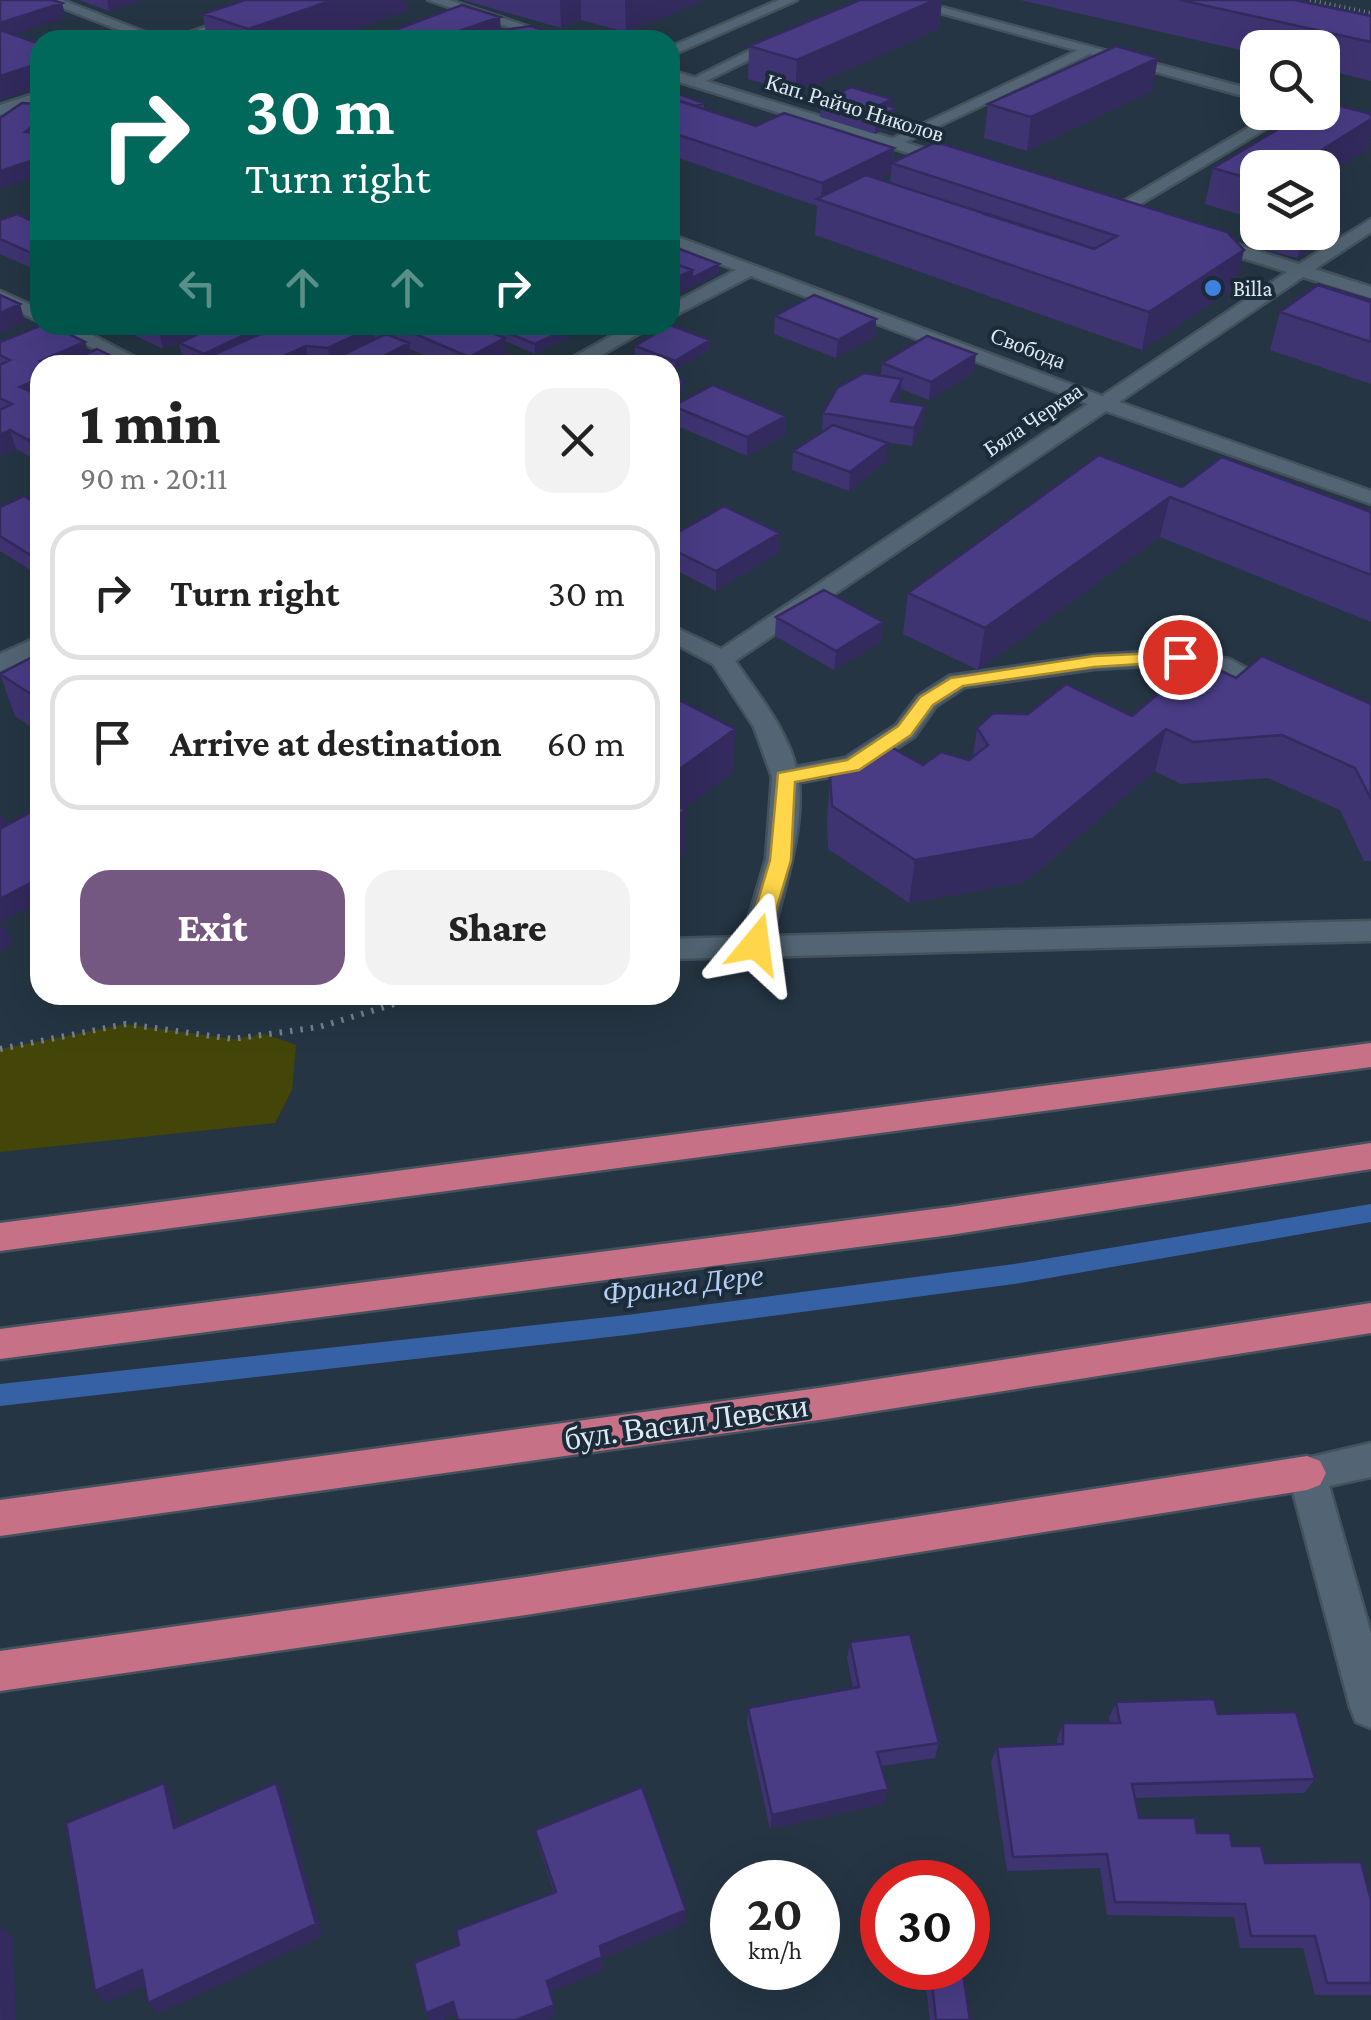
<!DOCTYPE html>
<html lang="en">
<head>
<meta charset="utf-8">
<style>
	body { margin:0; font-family:"Crimson Pro",serif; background:#f2f2f2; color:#222; height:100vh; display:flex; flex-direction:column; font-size:38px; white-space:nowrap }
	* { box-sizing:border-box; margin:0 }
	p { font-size:32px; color:#767676 }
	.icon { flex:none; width:55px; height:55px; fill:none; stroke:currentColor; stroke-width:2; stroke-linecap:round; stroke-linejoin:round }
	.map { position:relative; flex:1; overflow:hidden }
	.side { position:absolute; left:30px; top:355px; width:650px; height:650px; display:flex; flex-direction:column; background:#fff; border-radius:30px; box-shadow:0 10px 40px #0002 }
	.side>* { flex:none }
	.guide { position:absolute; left:30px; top:30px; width:650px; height:305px; border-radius:30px; box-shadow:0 10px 40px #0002; background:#00695c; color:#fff; overflow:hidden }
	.buttons { position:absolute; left:1240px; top:30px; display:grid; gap:20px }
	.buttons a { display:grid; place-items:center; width:100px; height:100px; border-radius:20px; background:#fff; box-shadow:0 10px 40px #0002; font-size:50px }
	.speed { position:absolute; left:710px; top:1860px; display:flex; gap:20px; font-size:50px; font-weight:700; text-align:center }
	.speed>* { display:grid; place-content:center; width:130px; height:130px; border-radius:50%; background:#fff; box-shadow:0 10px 40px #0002; line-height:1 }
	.speed small { font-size:25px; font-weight:400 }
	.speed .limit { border:15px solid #d22; background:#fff; color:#111 }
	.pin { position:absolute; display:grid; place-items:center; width:85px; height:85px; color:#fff; margin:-42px; border:5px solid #fff; border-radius:50%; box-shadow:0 2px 10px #0007 }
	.me { position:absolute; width:110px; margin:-55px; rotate:16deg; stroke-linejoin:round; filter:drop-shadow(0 0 8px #0008) }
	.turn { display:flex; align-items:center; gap:35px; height:210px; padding:0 50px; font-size:45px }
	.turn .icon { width:130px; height:130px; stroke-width:2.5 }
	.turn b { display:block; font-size:70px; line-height:85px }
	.lanes { display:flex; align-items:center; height:95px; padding:0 50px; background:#0003; justify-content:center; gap:50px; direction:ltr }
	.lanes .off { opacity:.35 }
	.round { display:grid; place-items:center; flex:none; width:105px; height:105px; border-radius:30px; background:#f2f2f2 }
	.overview { display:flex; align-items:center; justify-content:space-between; height:170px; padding:0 50px }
	h1 { font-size:60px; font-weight:800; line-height:75px }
	.action { display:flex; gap:20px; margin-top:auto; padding:20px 50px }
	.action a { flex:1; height:115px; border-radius:30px; background:#745882; color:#fff; font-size:40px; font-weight:800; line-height:115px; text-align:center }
	.action a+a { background:#f2f2f2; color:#222 }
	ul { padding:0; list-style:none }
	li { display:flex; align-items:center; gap:30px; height:135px; margin:0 20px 15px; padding:0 30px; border:5px solid #e0e0e0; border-radius:30px }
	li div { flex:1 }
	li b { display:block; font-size:38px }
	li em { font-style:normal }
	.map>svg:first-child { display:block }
</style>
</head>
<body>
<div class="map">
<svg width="1371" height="2020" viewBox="0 0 1371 2020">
	<rect width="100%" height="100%" fill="#253543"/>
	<path fill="#444508" d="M126,1024L233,1039L265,1034L296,1045L292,1090L275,1123L0,1152V1049Z"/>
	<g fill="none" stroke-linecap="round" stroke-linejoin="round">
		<path fill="#3761a5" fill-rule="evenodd" d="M1371,1204V1222L1014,1284L627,1335L0,1406V1384L627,1315L1014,1264Z"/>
		<g stroke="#44525d" stroke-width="5">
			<path id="service" d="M287,0H308L188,40H166Z
				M781,35L793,38L698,85L686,82Z
				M1087,46L1094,50L1092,53L897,146L883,143Z
				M1275,112H1294L1120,216L1106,212Z
				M1180,650L1229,659L1289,691L1277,698L1213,670L1180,664L1094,669L965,687L936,706L914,737L861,771L785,785L772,777L785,769L845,758L896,725L918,696L949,676L1094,655Z"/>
		</g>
		<g stroke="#44525d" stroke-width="5">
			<path id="minor" d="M42,0H62L165,40H145Z
				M428,0H449L568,40H547Z
				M779,0H797L670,56V47Z
				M893,0H915L1258,91V100Z
				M670,70L959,159L961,162L947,165L670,79Z
				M40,92V102L0,115V105Z
				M1371,219V232L1315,269L1371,287V298L1303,277L1119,402L1371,491V504L1106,411L735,661C759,696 790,733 798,776C806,823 784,891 772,936L1371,921V941L670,959V939L743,937L766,859L772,777L754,727L713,664L670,641V625L721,649L1088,404L751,276L670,318V305L736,270L670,245V234L1102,396L1287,272L1201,245V237H1213L1299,264Z
				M0,291L40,309V322L0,303Z
				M49,325H73L150,365H125Z
				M631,325H654L584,365H559Z
				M40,636V653L0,671V654Z
				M1371,1443V1477L1329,1486L1371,1634V1728L1356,1722L1350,1707L1288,1473L1294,1461Z"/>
		</g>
		<g stroke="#44525d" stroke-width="5">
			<path id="trunk" d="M1371,1043V1067L0,1251V1223Z
				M1371,1143V1169L950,1235L0,1359V1329L950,1207Z
				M1371,1303V1333L826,1419L0,1536V1500L826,1387Z
				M1307,1456L1320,1461L1326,1473L1320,1485L1307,1490L526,1615L0,1691V1651L526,1577Z"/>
		</g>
		<path stroke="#75828e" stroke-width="4" stroke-dasharray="1 4" stroke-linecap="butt" d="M1310,0L1371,13"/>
		<path stroke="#75828e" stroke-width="6" stroke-dasharray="2.5 8" stroke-linecap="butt" d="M0,1049L126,1024L233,1039L319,1027L424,995"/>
		<use href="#service" fill="#536574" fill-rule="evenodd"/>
		<use href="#minor" fill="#536574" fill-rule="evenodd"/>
		<use href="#trunk" fill="#c67186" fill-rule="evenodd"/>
	</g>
	<path fill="#3f3472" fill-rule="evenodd" d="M79,0H143L109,11Z
		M245,0H406L407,11L324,40H207L203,14Z
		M463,0H706L626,32L581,20L561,28Z
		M860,0H942L939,29L795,93L748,79L749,46Z
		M1020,0H1294L1371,16V81L1322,69V48H1258V54Z
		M670,91L704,103V109L756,126L894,148L893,162L1244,250L1235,287L1142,350L815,235L817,206L670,155ZM891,172L890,183L878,179Z
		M1152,91L1027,151L984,138L988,104Z
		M821,101L891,106L895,124L875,134L820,117Z
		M1371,114V136L1367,150L1258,168V220L1205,204L1213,168Z
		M40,216V272L0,254V220H30Z
		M1318,236L1316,245L1297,258L1268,250L1271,241Z
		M1371,300V384L1270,350L1280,312Z
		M775,316L876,319L875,337L836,358L774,334Z
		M105,325H558L567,329V338L535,354L505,341L507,356L490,365H448L410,349L411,362L404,365L309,364L306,365H192L183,361L179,343L188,339L163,349L136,336L134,328L120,333Z
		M597,325H628L613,332Z
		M0,342H85L88,353L130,365H40V465L38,457L34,459L16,449L0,456Z
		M635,346L710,349L675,370L670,368V365H661L635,355Z
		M882,363L974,372L929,400L901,389L898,402L925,406L923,425L912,446L884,442L886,462L849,491L792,470L793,451L822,431L823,413L881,376Z
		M673,406L786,416L785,435L747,456L673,424Z
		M1182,487L1371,512V622L1160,537L978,670L903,634L908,593Z
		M40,506V576L0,551V507Z
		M780,533L779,552L716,591L670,567V537Z
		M776,617L883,622L881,642L834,670L775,636Z
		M40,653V733L15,716L0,674Z
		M1236,678L1371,704V861H1364L1340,810L1268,778L1181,784L1155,771L1025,882L909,903L828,849L827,820L830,777L969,760L973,757L977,728L1132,716Z
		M850,1642L939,1743L935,1758L881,1766L888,1789L884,1804L770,1829L747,1724L748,1708L853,1688L847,1658Z
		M1116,1702L1218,1714L1315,1779L1304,1793L1135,1798L1139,1818L1197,1833L1232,1846L1265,1863L1371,1900V1995H1315L1303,1948H1240L1234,1917L1107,1915L1100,1868L1007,1871L991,1762L997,1747L1057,1745V1739L1063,1723H1110L1109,1717Z
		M535,1830L686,1910V1923L602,1958L603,1970L550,1992L556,2016L456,2014L442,2020H428L459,1945L554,1893L538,1844Z
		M931,1975L970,2020H930L926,1987Z"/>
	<path fill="#332a5d" d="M107,0H143L109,11Z
		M333,0H406L407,11L324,40H249L248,29Z
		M560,0H581V20L561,28Z
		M625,0H706L626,32Z
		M935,0H942L939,29L795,93L797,60Z
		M62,3L66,18L0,39V23Z
		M500,17L501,32L478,40H447V35Z
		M1158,58L1152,91L1027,151L1031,117Z
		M40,63V87L0,100V76Z
		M892,99L891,111L896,108L895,124L875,134L876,118L882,104Z
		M1371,119V136L1367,150L1322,178V168H1293Z
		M40,120V140L25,132Z
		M894,148L891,172L829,203L821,200L822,183Z
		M40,158V176L0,189V171Z
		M1318,236L1316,245L1297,258L1300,249Z
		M677,240V257L670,260V243Z
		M1244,250L1235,287L1142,350L1149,312Z
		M719,264V273L692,287V278Z
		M692,270V287L670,299V281Z
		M20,304L25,322L0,333V313Z
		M876,319L875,337L836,358L838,340Z
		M118,325H133L134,328L120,333Z
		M174,325H219L163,349L159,332Z
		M265,325H306L206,364L204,354Z
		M613,325H628L613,332Z
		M373,327L376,345L330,365L328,348Z
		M567,329V338L535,354V344Z
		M505,338L507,356L490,365H470L469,357Z
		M710,340V349L675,370V361Z
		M85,342L90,360L78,365H41L40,361Z
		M409,343L411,362L404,365H366Z
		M306,346L309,364L306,365H264Z
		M976,354L974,372L929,400L931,382Z
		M40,378V398L20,387Z
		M902,379L900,398L889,419L891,401Z
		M684,382V391L670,399V389Z
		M925,406L923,425L912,446L914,428Z
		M786,416L785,435L747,456V437Z
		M10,430L16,449L0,456V435Z
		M40,435V452L35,449L38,457L34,459L28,440Z
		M888,443L886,462L849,491L850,472Z
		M1170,497L1160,537L978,670L985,628Z
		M780,533L779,552L716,591V571Z
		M883,622L881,642L834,670L836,651Z
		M735,729L734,772L670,819V776Z
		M1166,729L1155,771L1025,882L909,903L915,860Z
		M685,810V853L670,865V822Z
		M3,813L7,824L0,828V815Z
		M40,878V902L0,923V899Z
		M5,924L13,944L0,952V927Z
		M164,1783L173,1798L183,1842L174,1828Z
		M276,1783L284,1798L323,1936L158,2014L148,2003Z
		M888,1789L884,1804L770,1829L772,1815Z
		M686,1910V1923L602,1958L603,1970L549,1993L547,1981L600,1946Z
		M0,1926L13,1938L16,2020H3Z
		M142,1970L152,1982L107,2003L95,1991Z
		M453,2002L458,2013L442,2020H428L426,2013Z
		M554,2005L556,2016L547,2020H516Z"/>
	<path fill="#493c85" stroke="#332a5d" stroke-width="2.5" d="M0,0H52L62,3L0,23Z
		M245,0H333L248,29L203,14Z
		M860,0H935L797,60L749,46Z
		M1180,0H1294L1371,16V42Z
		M462,5L500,17L447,35L462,40H397L381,35Z
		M531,26L575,40H473L497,31Z
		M0,30L40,44V63L0,76Z
		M1116,46L1158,58L1031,117L988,104Z
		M851,87L892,99L882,104L896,108L876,118L821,101Z
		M670,91L704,103L696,106L670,98Z
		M670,98L756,126L784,113L894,148L822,183L670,132Z
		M1325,102L1371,114V119L1293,168H1258V181L1213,168L1307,112H1322V103Z
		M22,103L40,104V120L25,132L40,133V158L0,171V118Z
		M936,142L1227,232L1244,250L1149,312L817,199L866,175L1094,249L1117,236L891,163Z
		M985,213L1095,249L984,214Z
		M17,214L30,220L40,216V257L0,239V220Z
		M1281,232H1307L1318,236L1300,249L1271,241Z
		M677,248L719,264L692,278V270L670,262V251Z
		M670,262L692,270L670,281Z
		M1318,284L1371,300V302L1318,285L1295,300Z
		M1318,285L1371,302V342L1280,312Z
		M0,295L20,304L0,313Z
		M814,295L876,319L838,340L775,316Z
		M42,325H50L85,342L40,361L48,365H40V378L20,387L40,396V435L28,440L10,430L0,435V410L12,404L0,398V365L10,360L0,355V342Z
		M145,325H174L159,332Z
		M217,325H265L204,354L179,343Z
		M281,325L290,328L296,325H369L373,327L328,348L306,346L264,365H207L199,361Z
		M394,325H472L505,338L469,357Z
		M488,325H558L567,329L535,344Z
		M670,325L710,340L675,361L635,346Z
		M386,334L409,343L366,365H321Z
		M927,336L976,354L931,382L882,363Z
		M97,349L130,365H62Z
		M648,360L656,365H639Z
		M864,373L902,379L891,401L925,406L914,428L823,413L837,388Z
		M670,374L684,382L670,389Z
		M713,385L786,416L747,437L673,406Z
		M833,425L888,443L850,472L793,451Z
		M1099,455L1182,487L1222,457L1371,512V575L1170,497L985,628L908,593Z
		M24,496L40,506V561L0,536V507Z
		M724,506L780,533L716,571L670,548V537Z
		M824,590L883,622L836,651L776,617Z
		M40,653V700L0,674Z
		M1262,656L1371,704V799L1355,768L1282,735L1193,742L1166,729L1033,839L915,860L832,806L830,777L882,742L923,765L941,752L969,760L988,745L977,728L993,713L1028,714L1066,684L1132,716L1198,660L1236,678Z
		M681,701L735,729L670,776V708Z
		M670,802L685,810L670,822Z
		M40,807V878L0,899V829Z
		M910,1634L939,1743L877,1752L888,1789L772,1815L748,1708L859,1687L850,1642Z
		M1214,1699L1218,1714L1296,1712L1315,1779L1132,1784L1139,1818H1195L1197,1833H1230L1232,1846H1261L1265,1863L1361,1862L1371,1900V1983H1327L1315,1936H1251L1245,1904L1115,1902L1107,1854L1013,1857L997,1747L1063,1744V1723H1120L1116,1702Z
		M164,1783L174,1828L276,1783L316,1924L148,2003L142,1970L95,1991L66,1823Z
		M642,1787L686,1910L600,1946L602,1957L547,1981L554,2005L516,2020H458L453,2002L426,2013L414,1963L459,1945L456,1930L556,1892L535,1830Z
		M0,1926L3,2020H0Z
		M963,1974L970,2020H936L931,1975Z"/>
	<path fill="#ffd54a" stroke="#a68a30" stroke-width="2.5" d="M1180,652L1189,657L1187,661L1094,667L963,686L933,705L911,735L859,770L795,782L791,860L766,944L756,952L748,950L745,944L770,860L778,773L847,760L898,726L920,697L951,678L1094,656Z"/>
	<circle fill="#3f7fe0" stroke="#1b2b39" stroke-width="4" cx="1213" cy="288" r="10"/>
	<g text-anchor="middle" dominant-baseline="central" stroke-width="8" stroke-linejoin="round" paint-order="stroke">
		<g font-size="22" fill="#dfe9f2" stroke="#1b2b39">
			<text transform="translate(855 108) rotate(17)">Кап. Райчо Николов</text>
			<text transform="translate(1028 348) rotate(21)">Свобода</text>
			<text transform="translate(1033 420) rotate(-34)">Бяла Черква</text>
		</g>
		<g font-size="22" fill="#dfe9f2" stroke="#1b2b39" text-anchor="start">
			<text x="1233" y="288">Billa</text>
		</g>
		<g font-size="30" font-style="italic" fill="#b5cef4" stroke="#1b2b39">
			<text transform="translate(683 1284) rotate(-7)">Франга Дере</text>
		</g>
		<g font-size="32" fill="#dfe9f2" stroke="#1b2b39">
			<text transform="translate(686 1422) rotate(-8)">бул. Васил Левски</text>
		</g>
	</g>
</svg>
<div class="buttons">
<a><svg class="icon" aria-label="search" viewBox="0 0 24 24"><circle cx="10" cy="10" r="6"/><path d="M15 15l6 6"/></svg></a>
<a><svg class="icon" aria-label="layers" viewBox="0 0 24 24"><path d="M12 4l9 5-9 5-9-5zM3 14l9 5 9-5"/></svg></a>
</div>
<div class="speed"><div>20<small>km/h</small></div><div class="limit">30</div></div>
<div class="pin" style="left:1180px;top:657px;background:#d93025"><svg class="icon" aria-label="arrive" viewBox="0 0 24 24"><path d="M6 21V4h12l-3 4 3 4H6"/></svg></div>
<svg class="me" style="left:756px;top:944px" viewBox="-20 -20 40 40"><path d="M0-17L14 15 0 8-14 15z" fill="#ffd54a" stroke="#fff" stroke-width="4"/></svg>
<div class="guide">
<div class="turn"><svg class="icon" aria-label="right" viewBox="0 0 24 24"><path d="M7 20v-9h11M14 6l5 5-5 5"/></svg><div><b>30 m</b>Turn right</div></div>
<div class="lanes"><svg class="icon off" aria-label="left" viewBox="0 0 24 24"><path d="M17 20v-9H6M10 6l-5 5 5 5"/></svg><svg class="icon off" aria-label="ahead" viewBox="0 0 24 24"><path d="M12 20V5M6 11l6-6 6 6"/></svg><svg class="icon off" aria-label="ahead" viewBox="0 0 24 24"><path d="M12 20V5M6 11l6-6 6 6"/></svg><svg class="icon" aria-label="right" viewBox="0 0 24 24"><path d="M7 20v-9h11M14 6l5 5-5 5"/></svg></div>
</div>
<section class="side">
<div class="overview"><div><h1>1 min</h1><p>90 m · 20:11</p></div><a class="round"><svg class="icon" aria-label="close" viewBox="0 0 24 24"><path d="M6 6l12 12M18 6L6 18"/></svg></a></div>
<ul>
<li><svg class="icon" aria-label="right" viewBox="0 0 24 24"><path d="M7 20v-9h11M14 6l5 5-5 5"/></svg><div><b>Turn right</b></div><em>30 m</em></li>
<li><svg class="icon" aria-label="arrive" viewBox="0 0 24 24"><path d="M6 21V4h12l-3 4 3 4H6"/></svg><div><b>Arrive at destination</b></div><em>60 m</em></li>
</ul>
<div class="action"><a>Exit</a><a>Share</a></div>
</section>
</div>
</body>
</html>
